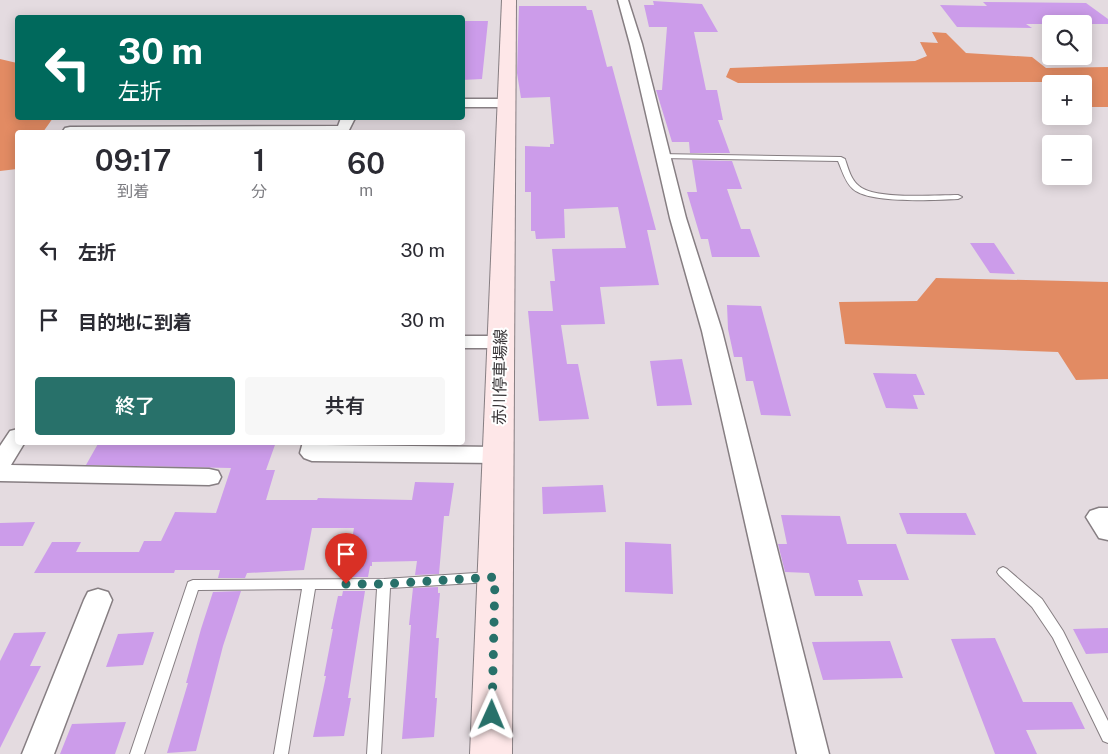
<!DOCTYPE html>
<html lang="ja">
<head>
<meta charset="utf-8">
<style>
	body { margin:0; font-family:"Public Sans","Noto Sans JP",sans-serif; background:#f7f7f7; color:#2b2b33; height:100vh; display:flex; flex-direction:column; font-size:19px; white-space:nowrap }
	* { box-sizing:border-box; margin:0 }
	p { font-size:16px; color:#7c7c81 }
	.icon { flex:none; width:28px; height:28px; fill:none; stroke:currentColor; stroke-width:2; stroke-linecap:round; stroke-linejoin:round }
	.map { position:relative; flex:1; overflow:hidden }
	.panel { position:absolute; left:15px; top:130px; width:450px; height:315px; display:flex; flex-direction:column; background:#fff; border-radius:5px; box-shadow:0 2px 12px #0003 }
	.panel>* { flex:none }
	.guide { position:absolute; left:15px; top:15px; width:450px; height:105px; border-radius:5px; box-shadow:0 2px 12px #0003; background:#00695c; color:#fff; overflow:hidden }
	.controls { position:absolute; left:1042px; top:15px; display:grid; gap:10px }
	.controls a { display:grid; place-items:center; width:50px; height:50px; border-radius:5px; background:#fff; box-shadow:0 2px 12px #0003; font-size:25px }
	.pin { position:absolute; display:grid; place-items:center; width:42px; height:42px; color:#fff; margin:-51px -21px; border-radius:50% 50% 50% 0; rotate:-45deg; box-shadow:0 0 5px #0007 }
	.pin .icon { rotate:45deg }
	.me { position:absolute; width:55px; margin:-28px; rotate:1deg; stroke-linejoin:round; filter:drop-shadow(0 0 4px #0008) }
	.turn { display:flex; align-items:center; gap:18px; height:105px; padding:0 20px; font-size:22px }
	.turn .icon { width:65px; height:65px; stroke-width:2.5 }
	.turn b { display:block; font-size:35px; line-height:42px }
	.eta { display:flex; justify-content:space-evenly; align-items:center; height:85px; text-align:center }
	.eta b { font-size:30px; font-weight:600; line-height:35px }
	.cta { display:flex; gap:10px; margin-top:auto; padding:10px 20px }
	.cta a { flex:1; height:58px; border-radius:5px; background:#28716a; color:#fff; font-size:20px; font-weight:600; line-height:58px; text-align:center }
	.cta a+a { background:#f7f7f7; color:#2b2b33 }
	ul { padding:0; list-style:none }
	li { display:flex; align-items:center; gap:15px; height:70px; padding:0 20px }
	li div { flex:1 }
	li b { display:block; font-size:19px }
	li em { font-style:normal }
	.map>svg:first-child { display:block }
</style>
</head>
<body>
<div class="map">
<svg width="1108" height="754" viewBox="0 0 1108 754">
	<rect width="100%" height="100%" fill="#e4dbe0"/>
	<path fill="#e28b63" d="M932,32L946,33L966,53L1032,57L1046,68L1108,67V107H1084V84L1051,85L1048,82L738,83L726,77L730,68L915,61L927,56L920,42L938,43Z
		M0,59L17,63L18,118H53L43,132H18L17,169L0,171Z
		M936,278L1108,282V379L1076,380L1058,352L845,344L839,302L917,301Z"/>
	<path fill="#cc9cea" d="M653,1L702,4L718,32H694L706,90H717L723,120H718L730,153H690L689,142H672L656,90H662L667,27H649L644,5H654Z
		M983,2L1086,3L1108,19V24H1026L1032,28L957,27L940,5L987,6Z
		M519,6H586L587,10H592L607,67L612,66L656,230H647L659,285L600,287L605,324L561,325L567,364H578L589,419L539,421L528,311H553L550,281H555L552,249L626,248L618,207L564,209L565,238L536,239L535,231H531V192H525V146L550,147V144H554L550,97L521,98L517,73Z
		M462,21H488L482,79L462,80Z
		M692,160L732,161L742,189H727L741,229H750L760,257H712L708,239H701L687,192H697Z
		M970,243H994L1015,274L990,273Z
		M727,305L761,306L791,416L761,415L753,381H746L742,357H734L728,329Z
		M682,359L692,405L657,406L650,361Z
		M873,373L916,374L925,395H913L918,409L886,408Z
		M99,442H276L266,470H275L266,500H317L318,498L412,500L415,482L454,483L449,516H444L439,574L415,575L417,561L372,562V566H370L368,577H345L354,528H312L304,570L247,573L245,578H218L220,570H175L174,573H34L52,542H81L76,552H139L144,541H161L175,512L216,513L231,468L86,465Z
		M603,485L606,512L543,514L542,487Z
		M899,513H966L976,535L907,534Z
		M781,515L840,516L847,544H896L909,580H858L863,596H815L809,573L785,572L778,544H787Z
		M35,522L23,546H0V523Z
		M625,542L671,544L673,594L625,592Z
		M438,587V593H440L436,638H439L435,698H437L434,737L402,739L411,625H409L413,588Z
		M241,591L223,646L196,751L167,753L188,683H186L201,629L213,592Z
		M343,591H365L348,698H351L344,736L313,737L326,676H324L333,629H331L338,596H342Z
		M1108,628V653L1086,654L1073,629Z
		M46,632L30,666H41L0,748V661L14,633Z
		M154,632L143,665L106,667L118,634Z
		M995,638L1023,702H1072L1085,729L1026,730L1037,754H995L951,639Z
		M890,641L903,678L823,680L812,642Z
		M126,722L115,754H60L72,724Z"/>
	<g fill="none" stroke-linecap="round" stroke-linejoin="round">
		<g stroke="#867e82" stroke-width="2">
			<path id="lane" d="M658,154L841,157L845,159C848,168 851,180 859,186C875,200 936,195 958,195L962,197L958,199C935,200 870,204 853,189C845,182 842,170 838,161L661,158L657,156Z
				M1003,567L1007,569L1042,599L1063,631L1108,721V743L1103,741L1053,638L1032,607L999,575L997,572L999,569Z
				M491,572L495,574L497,577L495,580L491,582L390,588L381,754H367L377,589H315L288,754H274L302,589L198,590L144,754H130L188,582L193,580L384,579Z"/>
		</g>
		<g stroke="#867e82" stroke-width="3">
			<path id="street" d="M618,0H628L642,44L686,218L722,331L829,754H797L702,331L670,218L630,44Z
				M462,99H507L514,103L507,107H462Z
				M341,118H355L348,132L63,131L65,128L70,127L338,126Z
				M462,336H501L508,338L511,342L508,346L501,348H462Z
				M18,429V442H25L11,465L209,469L218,471L221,477L218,483L209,485L0,481V446L10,431Z
				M303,442H326V445L498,447L506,449L510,455L506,461L498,463L312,461L304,458L300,453Z
				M1099,508H1108V540L1099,538L1086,517L1090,511Z
				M98,589L108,592L112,600L54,754H22L84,600L88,592Z"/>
		</g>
		<g stroke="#867e82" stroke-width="2">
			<path id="secondary" d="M502,0H516L512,754H470Z"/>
		</g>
		<use href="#lane" fill="#fff" fill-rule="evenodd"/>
		<use href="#street" fill="#fff" fill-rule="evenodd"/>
		<use href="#secondary" fill="#fee7e8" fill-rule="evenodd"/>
	</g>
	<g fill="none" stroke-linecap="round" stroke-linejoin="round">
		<path stroke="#28716a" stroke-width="9" stroke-dasharray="0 16.2" d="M346,584H384L495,577L492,715"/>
	</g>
	<g text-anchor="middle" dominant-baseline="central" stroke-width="4" stroke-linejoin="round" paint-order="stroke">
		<g font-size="16" fill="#383537" stroke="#fff">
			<text transform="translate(500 377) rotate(-89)">赤川停車場線</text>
		</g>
	</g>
</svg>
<div class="controls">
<a><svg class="icon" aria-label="search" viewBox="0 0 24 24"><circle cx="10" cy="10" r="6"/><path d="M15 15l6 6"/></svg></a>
<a>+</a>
<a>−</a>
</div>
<div class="pin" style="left:346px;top:584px;background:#d93025"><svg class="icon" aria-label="arrive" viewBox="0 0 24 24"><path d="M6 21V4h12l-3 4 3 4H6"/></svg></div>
<svg class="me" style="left:492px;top:715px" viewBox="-20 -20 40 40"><path d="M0-17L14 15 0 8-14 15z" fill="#28716a" stroke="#fff" stroke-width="4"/></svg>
<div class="guide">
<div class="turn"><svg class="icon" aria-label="left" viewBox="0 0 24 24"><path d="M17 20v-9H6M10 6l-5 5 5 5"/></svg><div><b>30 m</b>左折</div></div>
</div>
<section class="panel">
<div class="eta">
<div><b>09:17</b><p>到着</p></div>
<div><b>1</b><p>分</p></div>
<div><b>60</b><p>m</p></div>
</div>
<ul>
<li><svg class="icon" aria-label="left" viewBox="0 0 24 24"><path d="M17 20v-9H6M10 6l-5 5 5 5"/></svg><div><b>左折</b></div><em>30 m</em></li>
<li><svg class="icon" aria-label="arrive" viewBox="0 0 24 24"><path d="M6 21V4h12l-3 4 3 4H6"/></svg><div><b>目的地に到着</b></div><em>30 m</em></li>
</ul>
<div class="cta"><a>終了</a><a>共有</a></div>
</section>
</div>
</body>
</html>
